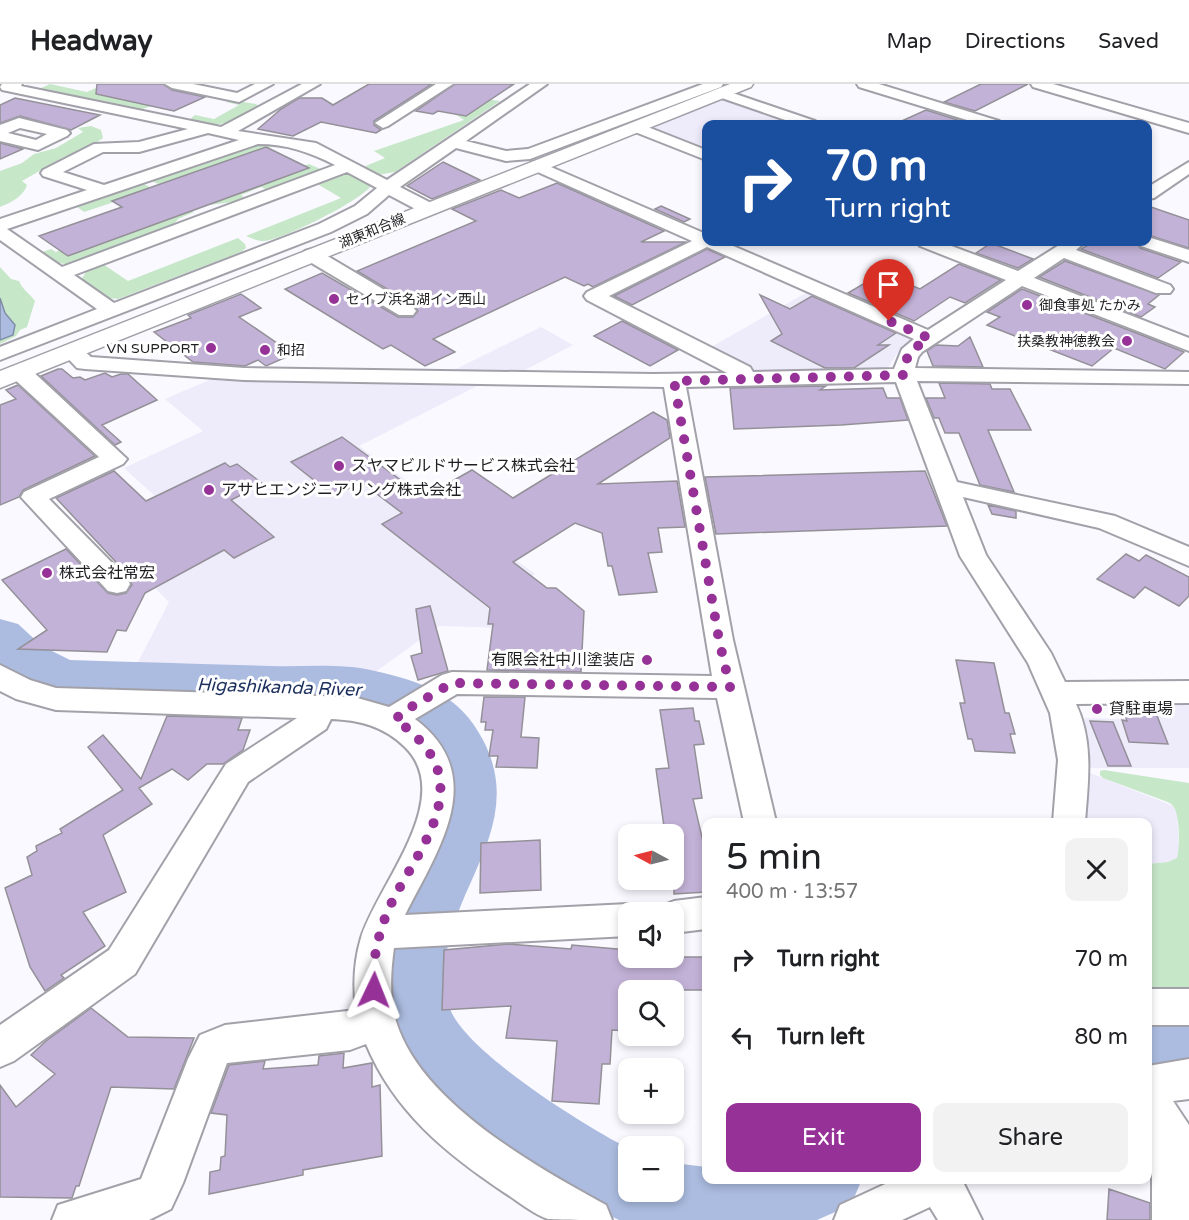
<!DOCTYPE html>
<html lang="en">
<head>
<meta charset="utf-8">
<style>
	body { margin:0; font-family:"Varela Round","Noto Sans JP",sans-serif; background:#f2f2f2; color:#202124; height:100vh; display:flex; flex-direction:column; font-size:22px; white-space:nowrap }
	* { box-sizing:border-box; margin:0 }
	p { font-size:20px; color:#757577 }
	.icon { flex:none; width:33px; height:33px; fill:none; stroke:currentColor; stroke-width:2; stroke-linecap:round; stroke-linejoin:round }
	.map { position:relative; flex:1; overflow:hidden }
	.sheet { position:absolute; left:702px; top:734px; width:450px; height:366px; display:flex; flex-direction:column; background:#fff; border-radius:12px; box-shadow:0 3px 9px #0003 }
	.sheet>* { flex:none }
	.hud { position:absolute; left:702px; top:36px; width:450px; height:126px; border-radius:12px; box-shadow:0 3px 9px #0003; background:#1a4fa0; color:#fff; overflow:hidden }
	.needle { width:39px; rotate:277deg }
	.controls { position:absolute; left:618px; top:740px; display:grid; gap:12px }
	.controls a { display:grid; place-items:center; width:66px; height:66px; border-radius:12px; background:#fff; box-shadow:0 3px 9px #0003; font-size:30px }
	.pin { position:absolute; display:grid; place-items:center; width:51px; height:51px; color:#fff; margin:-62px -26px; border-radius:50% 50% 50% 0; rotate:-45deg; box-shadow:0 0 6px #0007 }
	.pin .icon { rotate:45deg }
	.me { position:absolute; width:66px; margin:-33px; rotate:2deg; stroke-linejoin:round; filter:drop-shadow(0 0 4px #0008) }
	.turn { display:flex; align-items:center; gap:21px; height:126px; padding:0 24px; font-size:27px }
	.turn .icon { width:78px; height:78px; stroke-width:2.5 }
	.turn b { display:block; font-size:42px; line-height:51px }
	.round { display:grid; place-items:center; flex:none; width:63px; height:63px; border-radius:12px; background:#f2f2f2 }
	.head { display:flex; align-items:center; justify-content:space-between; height:102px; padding:0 24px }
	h1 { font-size:36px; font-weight:600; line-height:45px }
	.primary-button { display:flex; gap:12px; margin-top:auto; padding:12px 24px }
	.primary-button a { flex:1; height:69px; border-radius:12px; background:#953197; color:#fff; font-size:24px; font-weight:600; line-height:69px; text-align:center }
	.primary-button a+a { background:#f2f2f2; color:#202124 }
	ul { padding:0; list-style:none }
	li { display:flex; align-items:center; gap:18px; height:78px; padding:0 24px }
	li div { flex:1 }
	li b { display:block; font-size:22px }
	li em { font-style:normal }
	header { display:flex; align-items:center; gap:36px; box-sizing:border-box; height:84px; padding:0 30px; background:#fff; border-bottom:2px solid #e0e0e0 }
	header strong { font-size:28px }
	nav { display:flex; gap:33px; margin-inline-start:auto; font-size:21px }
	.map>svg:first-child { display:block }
</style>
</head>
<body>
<header>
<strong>Headway</strong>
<nav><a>Map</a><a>Directions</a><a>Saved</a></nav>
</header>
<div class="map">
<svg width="1189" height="1136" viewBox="0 0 1189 1136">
	<rect width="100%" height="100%" fill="#faf9ff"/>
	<path fill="#eeebfb" d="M725,13L804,40H706V69L644,45Z
		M811,206L915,255L899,267L887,285L750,289L706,266Z
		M541,243L573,261L523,287L454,286Z
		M212,295L483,299L359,362L535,490L518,501L513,544L439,542L367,594L133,588L169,518L146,495L210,462L124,384L203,347L165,315Z
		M1189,615V684H1089L1086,654L1080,634L1121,635L1114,616Z
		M1088,688L1173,722L1177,730L1179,765L1177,774L1168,778L1148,780V738H1084Z"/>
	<path fill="#c7e7c9" d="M50,0L87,8L105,0L152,22L139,26L39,5Z
		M478,14L500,17L395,88L378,91L361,84L385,74L374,67L464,36L455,30Z
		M231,16L256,20L259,23C236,36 215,48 189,36L195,31L214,35L239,21L226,18Z
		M91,42L101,46L103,54L87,65L64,73L22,97L27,101C24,112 10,119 0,123V87L22,79L34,70L56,64L83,48L78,44Z
		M264,58L283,59L158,100L148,95L250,61Z
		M309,80L325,87L270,107L261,103L241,111L248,116L209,121L308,84L304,82Z
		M339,91H353L370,100V103C358,118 282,156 264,157C257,157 251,154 246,152L341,114L314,98Z
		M139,97L153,105L84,128L73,120Z
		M192,127L194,128L178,135L172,143L70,181L55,178L42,168L51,165L56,168L60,166L68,172Z
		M238,154L245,160L246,164L241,168L118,215L102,213L81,196L87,186L100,178L128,197Z
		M0,183L11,195L19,197C22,205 30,210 35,217L27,243L20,246L16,252L0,260V256L13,251L0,214Z
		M1104,686L1189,699V907H1167L1148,902V780L1168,778L1177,774C1180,764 1180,730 1173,722C1171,719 1167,718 1165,717L1103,694L1100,691V687Z"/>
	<path fill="#abbce0" stroke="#818da7" stroke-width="1.5" d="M0,214L5,229L15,241L13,251L0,256Z"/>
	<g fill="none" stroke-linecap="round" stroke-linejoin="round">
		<path fill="#abbce0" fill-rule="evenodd" d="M0,535L18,540L42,562L70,576C137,578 204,580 270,582C305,583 342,579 375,587C423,598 460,611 483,656C530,746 441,809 445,896C446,906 446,915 450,925C467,969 585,1042 628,1064V1107H674V1079L706,1083V1095H862L851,1121L817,1136H619L563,1110L526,1087L474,1049L425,1008L406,981L387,939L380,913L379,880L387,849L428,761L438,732L441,702L435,670L426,657L403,638L382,629L362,624L70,616C44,608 20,601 0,584Z
			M1189,922V990L1148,994V926Z"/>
	</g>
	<path fill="#c3b2d7" stroke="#949098" stroke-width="1.5" d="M97,0H163L172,6L205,13L174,27L96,10Z
		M369,0H432L374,37V41L381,46L376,49L321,38L293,52L258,45L281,25L299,14H322L333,21Z
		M455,0H514L466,32L438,27L433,30L416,27Z
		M981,0H1028L975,27L944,18Z
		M15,14L100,31L71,46L20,32L0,39V21Z
		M926,26L958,36L949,40H895Z
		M0,59L23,65L0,75Z
		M266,63L309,84L68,172L39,152L122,123L112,117Z
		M443,78L480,96L432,115L407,102Z
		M557,99L664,147L641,158H686L593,203L588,200L584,202L565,193L433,255L455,268L425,282L391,261L383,265L285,205L322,189L398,233H413L418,227L414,221L357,187L476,137L452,125L501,106L519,114Z
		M661,122L690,135L684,138L655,125Z
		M1148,122L1189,136V164L1148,151Z
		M1093,158H1136L1140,164L1181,178L1158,194L1081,165Z
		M991,159L1033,175L1018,184L976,169Z
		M707,165L725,173L632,221L614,212Z
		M1065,177L1159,211L1148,220L1155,223L1141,233L1039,193Z
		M959,180L1001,196L965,219L950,213L914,237L848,209L882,189L920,205Z
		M1022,205L1144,252L1184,268L1165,285L1114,264L1092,282L987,241L1000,233L987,228Z
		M241,210L261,224L239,233L293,270L266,282L258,276L245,282L193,278L154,248L191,234L188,231Z
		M760,211L790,225L812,212L896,249L878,261H889L854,284H825L771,257L782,250Z
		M622,237L678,266L650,282L594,252Z
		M970,253L983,283L933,282L927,267L936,261L958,262Z
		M58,285H62L73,294L80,293L85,296L105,289L112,293L121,290H128L157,316L102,341L121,358L115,361L41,292Z
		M939,299L990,300L992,305H1010L1031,346H988L1014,408L980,401L959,349H945L939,334H934L926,314H945Z
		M18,301L95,372L23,406L19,413L0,421V321L16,315L6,306Z
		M826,302L820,306L883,304L887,314H900L908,336L841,341L734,345L730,304Z
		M653,328L667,336L670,354L598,400L677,397L685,443L658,444L662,468L648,469L657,508L619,511L612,482H608L602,449L575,439L513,478L547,504H556L584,527L581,588L487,586L493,540H488L490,524L382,440L402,429L361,398L334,412L291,378L342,353L424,413L472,386L513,414Z
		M225,379L230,383L237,380L263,400L231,416L274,453L234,474L224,466L145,509L126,547L117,546L107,568L18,565L47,546L2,496L66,465L108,509L117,511L126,509L132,501L128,491L56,414L114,387L146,417Z
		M925,387L947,442L716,450L705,393Z
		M988,421L1016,427V434L992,430Z
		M1126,470L1139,477L1146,471L1189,493V512L1179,522L1145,503L1134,514L1097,495Z
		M430,522L448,587L418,596L411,572L422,569L416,525Z
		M956,576L994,579L1005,629H1009L1015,650H1010L1015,669L975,667L972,655H968L960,619H965Z
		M484,613H525L521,653L539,654L537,684L496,683L498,672H489L493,646H485L486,638H481Z
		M1122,623L1154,624L1168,660L1129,658L1122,636L1127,637Z
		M693,624L695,637H699L704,660L694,661L702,714L693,715L704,762L706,761V808L674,810V750H665L656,685L669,684L660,626Z
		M167,632L242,634L238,646H250L243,666L223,680H207L188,696L172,685L139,704L152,720L103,751L126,808L83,828L105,862L61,891L64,894L45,907L30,883L5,804L32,791L27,773L37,767L36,762L62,749L60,745L123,706L88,663L103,651L141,695Z
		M1090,637L1113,638L1131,682H1108Z
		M540,756L541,806L480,809L481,759Z
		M508,860L571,865L572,861L628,866V873H706V906H628V947L612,946L610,980H602L599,1020L552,1017L557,957L506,954L511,922L442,926L444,866Z
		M91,924L128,953L194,954L174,1005L111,1003L79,1102H76L72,1114L0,1113V1001L16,1023L55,990L31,971L46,957Z
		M344,969L343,984L372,979V1003L380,1001L382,1072L303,1086V1091L209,1110L210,1088L220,1086L221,1073L225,1072L227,1031L211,1029L229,981L265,977L263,985L318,981L319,972Z
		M1109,1105L1150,1119V1136H1107Z"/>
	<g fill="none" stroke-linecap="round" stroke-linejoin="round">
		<g stroke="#a2a1a9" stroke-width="4">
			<path id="minor" d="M2,0H22L21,2L221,43L302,0H320L238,47L316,59L387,96L530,0H547L466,57L506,67L528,65L703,0H723L721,3L530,75L506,77L456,64L400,103L435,121L438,125L435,129H423L389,111L367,130L331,148L0,276V263L97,225L0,156V135L87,106L43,92L41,89L43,86L94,60L139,58L188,45L7,7L2,6L0,3ZM208,49L239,56L104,101L63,88L103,68H139ZM258,60C287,60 309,68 335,81L62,183L7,145ZM347,88L377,104L355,122L319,140L114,219L74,191Z
				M165,0H193L237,9L255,0H273L239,18L172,4Z
				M436,0H453L388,42L383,44L375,39Z
				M857,0H879L999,37L1002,40H980L859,3Z
				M1031,0H1053L1189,39V49L1033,3Z
				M721,5L815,37L818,40H797L716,12L714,9Z
				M19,34L67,46L70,49L67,52L38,66L0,57V41ZM20,44L47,50L36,56L8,49Z
				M635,38L706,66V76L630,46L627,43L630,40Z
				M537,77L706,150V158H724L928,246L1006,196L920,162L917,158H941L1018,187L1064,158H1085L1076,166L1170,201L1173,205L1170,209H1156L1064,174L1034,194L1189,254V267L1022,202L922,268L918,273L915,284L1189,288V300L917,297L957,398L1115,432L1189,463V482L1099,444L963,413L986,471L1051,569L1065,598L1189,597V619L1076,620C1094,658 1088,698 1085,738H1053L1058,676L1050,629L1028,579L960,472L896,298L686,303L733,556L776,738H744L717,614L457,610L415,635C491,692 437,767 405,831L628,820L640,825L642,828H628V852L394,864C390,891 389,921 399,946C428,1022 538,1084 606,1121L612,1136C598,1136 560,1136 548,1135C533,1130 518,1117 505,1109C445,1069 394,1027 366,960L350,966L227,979L183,1099L171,1125L149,1136H52L58,1121L141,1095L188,975L200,951L225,941L356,926C353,902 354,877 361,854C377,801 457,714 405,663C384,642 359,636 331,635L326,645L248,698L135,890L14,977L0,983V941L109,866L226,680L297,634L56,626L16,615L0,607V581L30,596L56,604L354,613L389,623L442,591L452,588L712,592L664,303L244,296L85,285L77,284L61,267L64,263C76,259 82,265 91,273L244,284L653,290L727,289L587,216L584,212L587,208L692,157L531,85L529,82L531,79ZM707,163L914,255L902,265L894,285L753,288L750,283L609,212Z
				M1189,78V90L1154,114L1148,115V103Z
				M1148,153L1189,166V178L1141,162L1138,158H1148Z
				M312,165L319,167L413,223L416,227L413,231H399L305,175L303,171L305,167Z
				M20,282L28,283L127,375L123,380L49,415L126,493L130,500L126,507L117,509L108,507L21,413L24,408L99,373L12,293L9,288L12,283Z
				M706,813V845L674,849V828H659L662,822L674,817Z
				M1148,905H1189V941H1148Z
				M1189,975V1015L1173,1017L1189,1041V1136H1152V1058L1148,1051V982Z
				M896,1095H964L963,1098L982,1136H938L930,1123L902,1136H834L840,1121Z"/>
		</g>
		<g stroke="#a2a1a9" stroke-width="3">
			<path id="major" d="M730,0H753L751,3L0,304V287Z"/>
		</g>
		<use href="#minor" fill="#fff" fill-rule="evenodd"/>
		<use href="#major" fill="#fff" fill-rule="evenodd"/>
	</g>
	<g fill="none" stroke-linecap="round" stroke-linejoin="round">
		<path stroke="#953197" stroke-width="10" stroke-dasharray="0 18" d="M374,906C372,879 377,854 387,829C407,780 468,718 426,664C417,653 407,642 395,637L401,629L452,599L730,603L719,556L674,297L904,291L908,269L929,254L889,237"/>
	</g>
	<g fill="#953197" stroke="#fff" stroke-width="2">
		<circle cx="334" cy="215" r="6"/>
		<circle cx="1027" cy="221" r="6"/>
		<circle cx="1127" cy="257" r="6"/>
		<circle cx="211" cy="264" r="6"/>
		<circle cx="265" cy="266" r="6"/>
		<circle cx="339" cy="382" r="6"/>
		<circle cx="209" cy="406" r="6"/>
		<circle cx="47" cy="489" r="6"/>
		<circle cx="647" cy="576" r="6"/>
		<circle cx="1097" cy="625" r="6"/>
	</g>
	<g text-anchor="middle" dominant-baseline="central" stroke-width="6" stroke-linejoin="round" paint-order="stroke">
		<g font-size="14" fill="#1f1f22" stroke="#fff">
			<text transform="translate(372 147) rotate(-22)">湖東和合線</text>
		</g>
		<g font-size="14" fill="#1f1f22" stroke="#fff" text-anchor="start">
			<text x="346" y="215">セイブ浜名湖イン西山</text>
			<text x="1039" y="221">御食事処 たかみ</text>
			<text x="1115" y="257" text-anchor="end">扶桑教神徳教会</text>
			<text x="199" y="264" text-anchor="end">VN SUPPORT</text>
			<text x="277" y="266">和招</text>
		</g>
		<g font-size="16" fill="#1f1f22" stroke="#fff" text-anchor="start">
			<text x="351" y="382">スヤマビルドサービス株式会社</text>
			<text x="221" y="406">アサヒエンジニアリング株式会社</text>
			<text x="59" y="489">株式会社常宏</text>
			<text x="635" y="576" text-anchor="end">有限会社中川塗装店</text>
			<text x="1109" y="625">貸駐車場</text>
		</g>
		<g font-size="18" font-style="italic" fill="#1d305e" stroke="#fff">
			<text transform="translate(279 603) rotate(2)">Higashikanda River</text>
		</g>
	</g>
</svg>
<div class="controls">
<a><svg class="needle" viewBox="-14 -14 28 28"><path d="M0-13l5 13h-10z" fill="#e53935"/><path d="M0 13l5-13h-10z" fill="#757577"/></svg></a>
<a><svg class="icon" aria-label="sound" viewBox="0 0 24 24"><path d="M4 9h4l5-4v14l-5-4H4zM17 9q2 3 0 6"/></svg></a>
<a><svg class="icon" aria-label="search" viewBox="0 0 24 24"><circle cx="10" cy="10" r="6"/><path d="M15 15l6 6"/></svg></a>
<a>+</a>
<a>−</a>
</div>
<div class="pin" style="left:889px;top:237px;background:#d93025"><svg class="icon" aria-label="arrive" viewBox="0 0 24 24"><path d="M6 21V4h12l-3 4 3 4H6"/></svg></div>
<svg class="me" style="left:374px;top:906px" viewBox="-20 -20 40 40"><path d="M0-17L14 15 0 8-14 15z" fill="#953197" stroke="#fff" stroke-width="4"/></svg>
<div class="hud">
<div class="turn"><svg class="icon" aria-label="right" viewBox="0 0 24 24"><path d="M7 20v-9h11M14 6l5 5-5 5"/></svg><div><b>70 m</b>Turn right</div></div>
</div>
<section class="sheet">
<div class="head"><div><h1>5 min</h1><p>400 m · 13:57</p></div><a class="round"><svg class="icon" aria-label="close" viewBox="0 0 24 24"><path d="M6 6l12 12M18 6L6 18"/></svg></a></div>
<ul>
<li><svg class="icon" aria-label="right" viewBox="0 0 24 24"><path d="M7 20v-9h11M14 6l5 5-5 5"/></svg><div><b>Turn right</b></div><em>70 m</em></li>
<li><svg class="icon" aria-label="left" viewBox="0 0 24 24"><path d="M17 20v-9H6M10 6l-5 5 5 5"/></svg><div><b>Turn left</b></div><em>80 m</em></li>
</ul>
<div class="primary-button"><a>Exit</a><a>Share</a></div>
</section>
</div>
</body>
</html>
